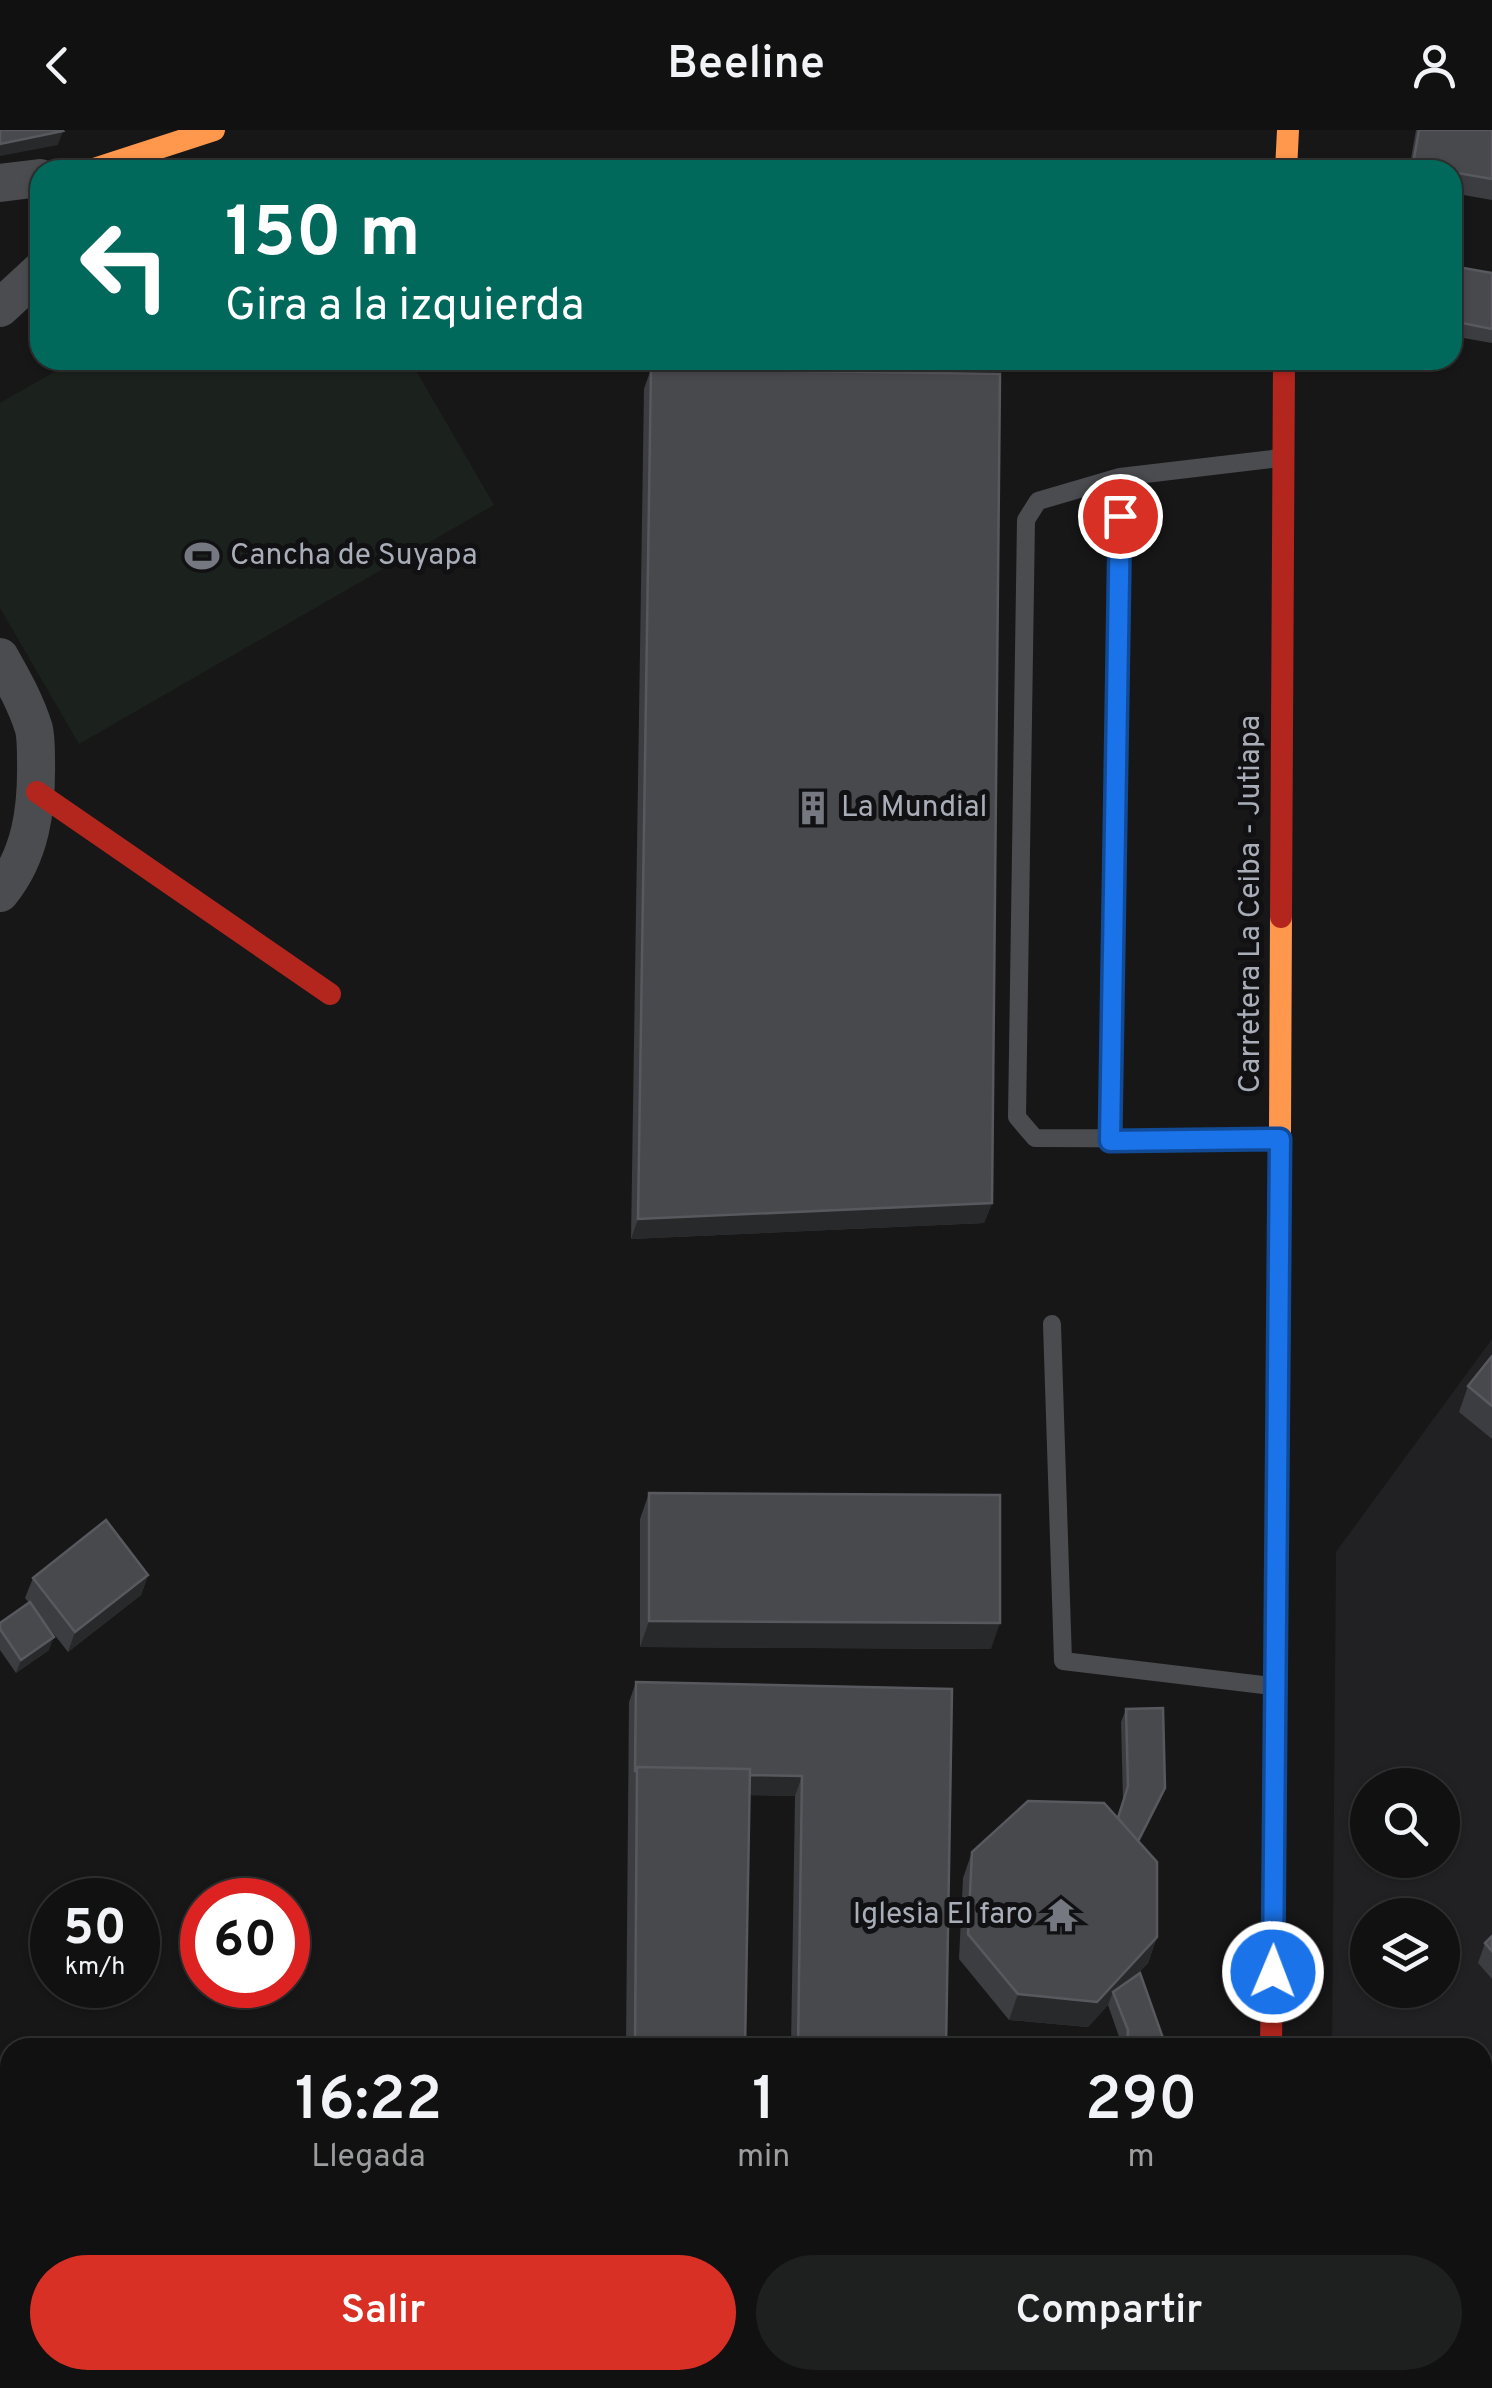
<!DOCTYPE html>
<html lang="es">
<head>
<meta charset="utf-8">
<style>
	body { margin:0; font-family:Overpass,sans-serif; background:#1e1f1f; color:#f1f3f6; height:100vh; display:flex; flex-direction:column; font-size:38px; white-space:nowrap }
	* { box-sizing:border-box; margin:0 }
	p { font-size:32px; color:#9c9d9f }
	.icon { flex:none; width:55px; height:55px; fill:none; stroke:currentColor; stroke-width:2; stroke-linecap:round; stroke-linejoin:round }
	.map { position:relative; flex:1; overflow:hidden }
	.panel { position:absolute; left:0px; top:1908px; width:1492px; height:352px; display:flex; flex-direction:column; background:#111; border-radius:30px 30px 0 0; box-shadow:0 2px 8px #0004,0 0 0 2px #303131 }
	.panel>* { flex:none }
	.hud { position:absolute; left:30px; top:30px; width:1432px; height:210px; border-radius:30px; box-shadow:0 2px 8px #0004,0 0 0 2px #303131; background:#00695c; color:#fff; overflow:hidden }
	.buttons { position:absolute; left:1350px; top:1638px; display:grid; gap:20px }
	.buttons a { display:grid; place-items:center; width:110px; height:110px; border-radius:50%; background:#111; box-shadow:0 2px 8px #0004,0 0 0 2px #303131; font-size:50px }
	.speed { position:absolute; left:30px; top:1748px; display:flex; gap:20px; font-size:50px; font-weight:700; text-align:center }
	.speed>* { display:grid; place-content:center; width:130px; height:130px; border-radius:50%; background:#111; box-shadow:0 2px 8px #0004,0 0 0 2px #303131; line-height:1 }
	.speed small { font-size:25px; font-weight:400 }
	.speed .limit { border:15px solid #d22; background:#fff; color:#111 }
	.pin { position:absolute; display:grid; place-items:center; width:85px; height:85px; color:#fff; margin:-42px; border:5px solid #fff; border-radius:50%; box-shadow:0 2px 10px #0007 }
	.me { position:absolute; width:110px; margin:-55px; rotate:1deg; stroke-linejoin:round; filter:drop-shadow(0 0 8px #0008) }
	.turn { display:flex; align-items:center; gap:35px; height:210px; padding:0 30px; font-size:45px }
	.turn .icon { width:130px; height:130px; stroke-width:2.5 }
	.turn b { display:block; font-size:70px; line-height:85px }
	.eta { display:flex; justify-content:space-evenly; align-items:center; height:170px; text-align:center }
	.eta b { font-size:60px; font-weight:600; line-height:70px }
	.cta { display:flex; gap:20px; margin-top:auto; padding:20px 30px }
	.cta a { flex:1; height:115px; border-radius:60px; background:#d93025; color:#fff; font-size:40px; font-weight:600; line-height:115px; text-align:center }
	.cta a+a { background:#1e1f1f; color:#f1f3f6 }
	header { display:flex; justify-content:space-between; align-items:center; height:130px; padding:0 30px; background:#111; font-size:45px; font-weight:600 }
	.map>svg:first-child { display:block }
</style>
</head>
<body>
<header><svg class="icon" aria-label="back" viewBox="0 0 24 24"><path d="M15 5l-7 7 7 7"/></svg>Beeline<svg class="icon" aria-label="person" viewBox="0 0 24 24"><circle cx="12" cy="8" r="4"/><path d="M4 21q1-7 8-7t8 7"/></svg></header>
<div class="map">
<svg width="1492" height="2258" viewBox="0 0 1492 2258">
	<rect width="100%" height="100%" fill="#171717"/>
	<path fill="#212124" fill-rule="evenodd" d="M1492,1209V1967L1483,1978L1482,1918H1332L1336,1422ZM1368,1655H1442V1730H1368ZM1368,1785H1442V1860H1368Z"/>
	<path fill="#1b211c" d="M75,230H410L494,375L79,614L0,478V273Z
		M1492,2118V2258H1377L1379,2250H1482L1483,2129Z"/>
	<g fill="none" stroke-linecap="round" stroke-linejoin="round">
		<path stroke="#4b4c50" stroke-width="18" d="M1120,347L1038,371L1026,390L1017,987L1035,1008L1274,1009
			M1110,1011L1120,347L1280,328
			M1052,1194L1063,1531L1272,1556
			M1031,2250H1038"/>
		<path stroke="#4b4c50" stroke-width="38" d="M0,53L40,48
			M0,178L40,141
			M0,527C13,550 26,573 34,599C36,608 36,620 36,630C37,679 31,725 0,763
			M0,2106L10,2105
			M876,2250L893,2258
			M117,2258L118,2250"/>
		<path stroke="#ff974d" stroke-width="22" d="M91,40L214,0
			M1286,40L1288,0
			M1279,1215L1281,787
			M1482,2056L1492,2045"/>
		<path stroke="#b3261e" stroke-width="22" d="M37,662L330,864
			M1281,787L1284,230
			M1271,1918L1279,1215
			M1263,2250V2258"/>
	</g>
	<path fill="#3c3d40" d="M1416,0H1492V70L1452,63V40H1409Z
		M1452,136L1492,143V213L1452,206Z
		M651,239L992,1073L984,1093L631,1109L644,259Z
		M1492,1226V1309L1459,1282L1468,1256Z
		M649,1363L991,1519L640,1517V1389Z
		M148,1445L141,1465L68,1522L39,1485L49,1520L16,1543L0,1520V1493L29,1473L25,1468L33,1448Z
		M636,1552L952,1559L946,1918H791L795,1666L750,1665L745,1918H626L629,1572Z
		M1126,1579L1165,1658L1160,1671L1139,1712L1157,1807L1148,1833L1136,1845L1163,1918H1123L1108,1875L1088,1897L1009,1890L959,1829L963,1748L972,1722L1117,1687L1123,1670L1121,1592Z
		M1492,1806V1849L1478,1833L1485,1813Z
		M224,2250H299L300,2258H224Z
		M637,2250H703L699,2258H634Z"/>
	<path fill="#28292a" d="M63,1L58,15L0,26V14Z
		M992,1073L984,1093L631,1109L638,1089Z
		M148,1445L141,1465L68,1522L75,1502Z
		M649,1491L1000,1493L991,1519L640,1517Z
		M54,1507L49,1520L16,1543L21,1530Z
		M637,1643L802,1646L795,1666L637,1663Z
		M1165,1658L1160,1671L1133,1725L1138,1711Z
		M1157,1807L1148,1833L1115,1868L1113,1862L1108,1875L1088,1897L1009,1890L1018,1864Z"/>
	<path fill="#48494d" stroke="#57595e" stroke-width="2.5" d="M0,0H62L63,1L0,14Z
		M1419,0H1492V49L1452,42V40H1443L1413,34Z
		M1452,136L1492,143V199L1452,191Z
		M651,239L1000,244L992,1073L638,1089Z
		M1492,1226V1276L1468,1256Z
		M649,1363L1000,1365V1493L649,1491Z
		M106,1390L148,1445L75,1502L33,1448Z
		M30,1472L54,1507L21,1530L0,1499V1493Z
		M636,1552L952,1559L946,1918H798L802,1646L750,1645V1639L637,1637L635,1642Z
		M1163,1578L1165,1658L1138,1711L1118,1688L1128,1656L1126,1579Z
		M637,1637L750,1639L745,1918H635Z
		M1028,1671L1104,1673L1157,1732V1807L1097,1872L1018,1864L968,1804L972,1722Z
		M1492,1806V1821L1485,1813Z
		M1140,1843L1164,1911L1163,1918H1127L1128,1900L1113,1862Z
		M230,2250H299L300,2258H230Z
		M637,2250H701L696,2258H652Z"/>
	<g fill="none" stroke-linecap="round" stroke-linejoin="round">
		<g stroke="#114b97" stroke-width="25">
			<path id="route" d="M1120,386L1110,1011L1280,1009L1273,1842"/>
		</g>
		<use href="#route" stroke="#1a73e8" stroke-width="18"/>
	</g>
	<defs>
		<g id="stadium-bare" transform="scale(2.7)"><path d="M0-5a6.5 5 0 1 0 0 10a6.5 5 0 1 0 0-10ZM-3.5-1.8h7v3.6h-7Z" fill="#757880" stroke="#111113" stroke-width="2.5" paint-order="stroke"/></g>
		<g id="building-bare" transform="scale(2.7)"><path d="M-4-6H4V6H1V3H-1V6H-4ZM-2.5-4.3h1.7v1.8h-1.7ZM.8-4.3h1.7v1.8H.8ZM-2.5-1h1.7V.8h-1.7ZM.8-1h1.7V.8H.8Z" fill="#757880" stroke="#111113" stroke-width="2.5" paint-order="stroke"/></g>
		<g id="temple-bare" transform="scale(2.7)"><path d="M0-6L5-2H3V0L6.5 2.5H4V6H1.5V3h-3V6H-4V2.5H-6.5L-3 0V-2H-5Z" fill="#757880" stroke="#111113" stroke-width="2.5" paint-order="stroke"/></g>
	</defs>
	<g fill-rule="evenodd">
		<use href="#stadium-bare" x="202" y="426"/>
		<use href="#building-bare" x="813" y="678"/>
		<use href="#temple-bare" x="1061" y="1785"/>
	</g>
	<g text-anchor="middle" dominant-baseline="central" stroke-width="10" stroke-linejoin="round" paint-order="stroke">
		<g font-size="30" fill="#a8adb8" stroke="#111113" text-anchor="start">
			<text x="230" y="426">Cancha de Suyapa</text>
			<text x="841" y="678">La Mundial</text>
			<text x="1033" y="1785" text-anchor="end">Iglesia El faro</text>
		</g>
		<g font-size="30" fill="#a8adb8" stroke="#111113">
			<text transform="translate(1251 774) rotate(-90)">Carretera La Ceiba - Jutiapa</text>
		</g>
	</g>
</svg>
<div class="buttons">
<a><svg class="icon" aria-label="search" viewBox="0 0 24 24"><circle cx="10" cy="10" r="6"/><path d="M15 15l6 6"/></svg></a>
<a><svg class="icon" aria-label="layers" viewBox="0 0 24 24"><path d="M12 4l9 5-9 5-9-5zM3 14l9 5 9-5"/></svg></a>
</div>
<div class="speed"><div>50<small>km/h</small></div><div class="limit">60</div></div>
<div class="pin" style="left:1120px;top:386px;background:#d93025"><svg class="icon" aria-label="arrive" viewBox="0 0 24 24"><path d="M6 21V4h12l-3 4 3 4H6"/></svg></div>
<svg class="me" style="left:1273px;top:1842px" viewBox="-20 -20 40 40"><circle r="17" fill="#1a73e8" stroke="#fff" stroke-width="3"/><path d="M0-11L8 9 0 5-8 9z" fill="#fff"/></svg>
<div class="hud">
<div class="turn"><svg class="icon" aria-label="left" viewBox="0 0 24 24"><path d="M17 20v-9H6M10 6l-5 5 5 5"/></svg><div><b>150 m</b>Gira a la izquierda</div></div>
</div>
<section class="panel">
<div class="eta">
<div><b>16:22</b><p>Llegada</p></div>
<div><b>1</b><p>min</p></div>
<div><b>290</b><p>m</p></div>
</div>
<div class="cta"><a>Salir</a><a>Compartir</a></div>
</section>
</div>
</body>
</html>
